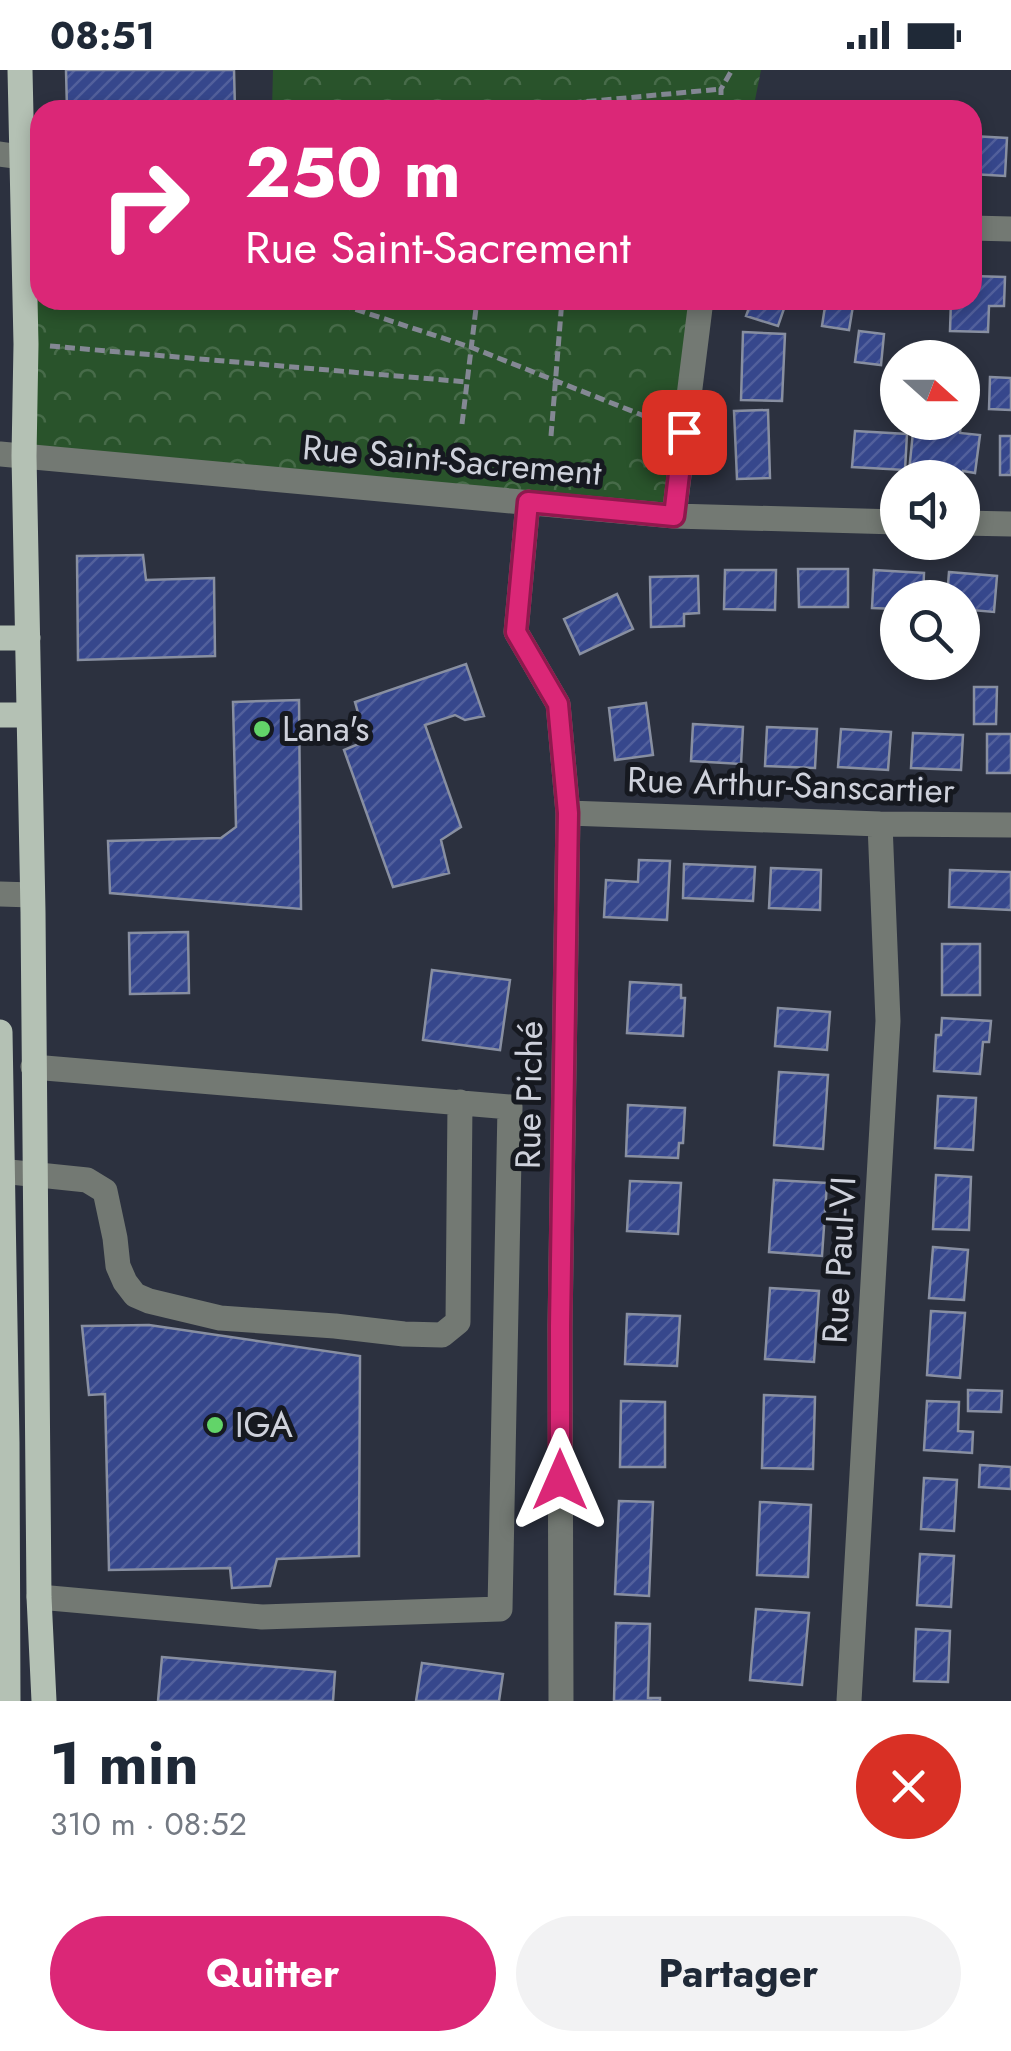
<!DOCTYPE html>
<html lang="fr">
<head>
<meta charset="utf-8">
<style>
	body { margin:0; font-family:Jost,sans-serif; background:#f2f2f3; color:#1f2937; height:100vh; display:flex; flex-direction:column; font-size:38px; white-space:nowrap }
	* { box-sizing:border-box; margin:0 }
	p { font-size:32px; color:#747a83 }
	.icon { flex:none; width:55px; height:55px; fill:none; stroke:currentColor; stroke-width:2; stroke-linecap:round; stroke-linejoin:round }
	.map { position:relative; height:1631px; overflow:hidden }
	.details { display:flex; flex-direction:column; background:#fff; flex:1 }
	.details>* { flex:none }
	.top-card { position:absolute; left:30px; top:30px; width:952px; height:210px; border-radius:30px; box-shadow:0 5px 15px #0003; background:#db2777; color:#fff; overflow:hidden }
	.needle { width:65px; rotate:111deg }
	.buttons { position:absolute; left:880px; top:270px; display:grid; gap:20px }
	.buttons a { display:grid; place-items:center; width:100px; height:100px; border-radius:50%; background:#fff; box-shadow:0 5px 15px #0003; font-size:50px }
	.pin { position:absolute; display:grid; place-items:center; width:85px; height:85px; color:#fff; margin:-42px; border-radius:20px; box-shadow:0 5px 15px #0006 }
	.me { position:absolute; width:110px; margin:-55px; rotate:0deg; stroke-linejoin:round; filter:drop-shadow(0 0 8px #0008) }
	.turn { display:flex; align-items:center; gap:35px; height:210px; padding:0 50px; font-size:45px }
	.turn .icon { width:130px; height:130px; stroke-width:2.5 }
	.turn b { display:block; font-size:70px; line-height:85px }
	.round { display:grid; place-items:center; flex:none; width:105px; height:105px; border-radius:52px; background:#f2f2f3 }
	.head { display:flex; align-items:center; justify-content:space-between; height:170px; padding:0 50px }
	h1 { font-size:60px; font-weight:700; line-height:75px }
	.cta { display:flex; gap:20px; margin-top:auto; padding:20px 50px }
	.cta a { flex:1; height:115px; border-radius:60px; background:#db2777; color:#fff; font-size:40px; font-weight:700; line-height:115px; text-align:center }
	.cta a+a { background:#f2f2f3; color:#1f2937 }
	.status { display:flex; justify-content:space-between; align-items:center; height:70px; padding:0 50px; background:#fff; direction:ltr }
	.status svg { height:28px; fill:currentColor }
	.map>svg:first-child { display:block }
</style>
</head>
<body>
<div class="status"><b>08:51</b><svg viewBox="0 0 49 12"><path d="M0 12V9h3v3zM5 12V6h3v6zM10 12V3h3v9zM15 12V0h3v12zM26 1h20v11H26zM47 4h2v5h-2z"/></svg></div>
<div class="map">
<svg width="1011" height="1631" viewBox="0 0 1011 1631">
	<defs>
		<pattern id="park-crowns" width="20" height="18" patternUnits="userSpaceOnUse" patternTransform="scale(2.5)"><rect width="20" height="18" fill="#29532b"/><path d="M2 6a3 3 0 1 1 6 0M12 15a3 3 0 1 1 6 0" fill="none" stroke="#476b49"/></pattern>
		<pattern id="building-hatch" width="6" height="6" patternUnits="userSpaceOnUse" patternTransform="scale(2.5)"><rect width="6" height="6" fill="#36478c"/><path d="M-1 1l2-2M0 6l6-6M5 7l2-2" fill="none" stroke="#52609c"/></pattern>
	</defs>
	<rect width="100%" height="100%" fill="#2c313f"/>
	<path fill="url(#park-crowns)" d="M273,0H761L753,40H272Z
		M21,55H40V230H701L674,446L24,386Z"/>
	<path fill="url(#building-hatch)" stroke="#888fa1" stroke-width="2.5" d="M66,0H234L235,40H67Z
		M881,33L930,35V40H881Z
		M972,66L1007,68L1005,106L972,104Z
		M972,206L1005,207L1004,236H989L988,262L950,261L951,230H972Z
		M752,230H787L778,256L746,246Z
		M826,230H854L849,260L822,256Z
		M869,230H936V238L868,234Z
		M859,261L884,264L881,295L855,292Z
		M743,262L785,264L782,331L741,330Z
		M990,307L1011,308V340L989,339Z
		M768,340L770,408L737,409L734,341Z
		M941,352H961L960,363L980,365L975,403L963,401L962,408L909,402L913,362L939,364Z
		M855,361L907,364L905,400L852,397Z
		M1000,366H1011V405H1000Z
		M143,485L146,510L214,508L215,586L78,590L77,486Z
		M798,499H848V537H799Z
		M725,500H776L775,540L724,539Z
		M874,500L924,503L923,528H898V539L872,538Z
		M949,502L997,506L994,542L972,540L970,556L962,555V528H947Z
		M698,506L699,543L684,544V556L651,557L650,507Z
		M617,524L633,559L580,584L564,549Z
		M466,594L484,646L465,650L455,645L425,655L461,757L441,770L449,803L393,817L344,680L366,671L355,632Z
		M974,617H997L996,654H974Z
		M299,630L301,839L110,823L108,771L221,768L236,757L233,632Z
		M646,633L653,685L615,690L609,638Z
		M693,654L743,657L741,694L691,691Z
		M767,657L817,659L815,698L765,696Z
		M841,659L891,662L888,700L838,697Z
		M913,663L963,665L961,700L911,698Z
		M987,664H1011V703H987Z
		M639,790L670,791L667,850L604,847L606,810L638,812Z
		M684,794L755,797L753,831L683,828Z
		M771,798L821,800L820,840L769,838Z
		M950,800L1011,802V840L949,837Z
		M188,862L189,923L130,924L129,863Z
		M942,874H980V925H942Z
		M432,900L510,910L500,980L423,970Z
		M630,912L681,915V928H685L683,966L627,963Z
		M778,938L830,942L827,980L775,976Z
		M942,948L991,951L989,972H983L980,1004L934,1001L936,965H941Z
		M779,1002L828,1005L823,1079L774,1075Z
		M938,1026L976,1028L973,1080L935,1078Z
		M628,1035L685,1038L683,1073H679L678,1088L626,1086Z
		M936,1105L971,1107L969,1160L933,1159Z
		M774,1110L827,1113L822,1186L769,1182Z
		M630,1111L681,1113L678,1164L627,1161Z
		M933,1177L968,1180L964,1230L929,1228Z
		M770,1218L819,1221L814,1292L765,1289Z
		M931,1241L965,1243L960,1308L927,1305Z
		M627,1244L680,1246L677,1296L625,1294Z
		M149,1255L360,1286L359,1486L277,1489L270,1516L232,1518L230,1498L109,1500L105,1324L89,1325L82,1256Z
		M968,1320L1002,1321L1001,1342L968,1341Z
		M764,1325L815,1327L813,1399L762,1398Z
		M621,1331L665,1332V1397H620Z
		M927,1331L959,1332L958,1361L973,1362L972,1383L924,1380Z
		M980,1395L1011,1397V1419L979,1417Z
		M924,1408L957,1410L954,1461L921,1459Z
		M619,1431L653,1432L649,1526L615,1524Z
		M760,1432L811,1435L808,1507L757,1505Z
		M920,1484L954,1486L951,1537L917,1535Z
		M756,1539L809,1543L802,1615L750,1610Z
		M616,1553L650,1554L648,1628H660V1631H614Z
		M916,1559L950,1561L948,1612L914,1611Z
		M162,1587L335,1602L333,1631H158Z
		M422,1593L503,1604L499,1631H416Z"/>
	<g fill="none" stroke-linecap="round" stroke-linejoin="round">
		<path stroke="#848894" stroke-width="5" stroke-dasharray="10 5" stroke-linecap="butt" d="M497,40L721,19
			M721,40V19L732,0
			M327,230L473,278L662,353
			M50,276L467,312
			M462,354L477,230
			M551,366L562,230"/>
		<path stroke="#737973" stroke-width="25" d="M0,84L21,87
			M972,158L1011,159
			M0,384L674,446L898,452
			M528,432L516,562L558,634L568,743L560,1257L561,1631
			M674,446L701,230
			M962,453L1011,454
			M568,743L880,754L1011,755
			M0,824L32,825
			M33,997L510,1037L500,1539L262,1547L39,1527
			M0,1101L87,1110L105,1121L115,1168L118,1196L125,1212L135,1225L149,1231L220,1248L335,1256L404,1264L442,1265L458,1252L460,1032
			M849,1631L888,951L880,754"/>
		<path stroke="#b4c1b4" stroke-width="25" d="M20,0L26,274L24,386L33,842L39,1527L44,1631
			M0,568H28
			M0,645H29
			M0,962L7,1372L8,1631"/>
	</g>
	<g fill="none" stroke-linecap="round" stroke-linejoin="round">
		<g stroke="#8e194d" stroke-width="25">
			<path id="route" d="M560,1410V1256L568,743L558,634L516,562L528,432L674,446L684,362"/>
		</g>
		<use href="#route" stroke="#db2777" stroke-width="18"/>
	</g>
	<g fill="#62d469" stroke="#161920" stroke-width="4">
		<circle cx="262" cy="659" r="10"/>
		<circle cx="215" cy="1355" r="10"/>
	</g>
	<g text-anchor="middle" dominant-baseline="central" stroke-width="10" stroke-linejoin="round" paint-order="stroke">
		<g font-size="35" fill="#ced1db" stroke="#161920">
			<text transform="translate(452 390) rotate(5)">Rue Saint-Sacrement</text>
			<text transform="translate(791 715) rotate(2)">Rue Arthur-Sanscartier</text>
			<text transform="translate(529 1025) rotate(-89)">Rue Piché</text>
			<text transform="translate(839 1190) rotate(-87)">Rue Paul-VI</text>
		</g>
		<g font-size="35" fill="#ced1db" stroke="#161920" text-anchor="start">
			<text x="282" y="659">Lana's</text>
			<text x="235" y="1355">IGA</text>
		</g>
	</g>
</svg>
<div class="buttons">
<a><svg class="needle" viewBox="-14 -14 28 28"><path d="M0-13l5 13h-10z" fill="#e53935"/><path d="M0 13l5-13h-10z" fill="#747a83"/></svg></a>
<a><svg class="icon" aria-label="sound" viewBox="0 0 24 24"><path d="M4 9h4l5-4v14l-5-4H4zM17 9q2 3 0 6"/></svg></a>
<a><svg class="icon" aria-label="search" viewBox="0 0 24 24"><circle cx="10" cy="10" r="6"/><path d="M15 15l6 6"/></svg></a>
</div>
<div class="pin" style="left:684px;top:362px;background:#d93025"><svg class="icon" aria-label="arrive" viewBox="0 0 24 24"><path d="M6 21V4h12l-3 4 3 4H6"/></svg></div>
<svg class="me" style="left:560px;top:1410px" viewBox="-20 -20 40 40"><path d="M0-17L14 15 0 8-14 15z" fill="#db2777" stroke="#fff" stroke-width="4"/></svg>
<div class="top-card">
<div class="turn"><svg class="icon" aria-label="right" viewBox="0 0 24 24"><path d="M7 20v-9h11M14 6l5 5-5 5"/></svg><div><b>250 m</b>Rue Saint-Sacrement</div></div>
</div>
</div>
<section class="details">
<div class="head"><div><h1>1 min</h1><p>310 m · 08:52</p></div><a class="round" style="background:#d93025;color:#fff"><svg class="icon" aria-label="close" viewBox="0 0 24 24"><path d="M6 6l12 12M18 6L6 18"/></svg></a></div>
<div class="cta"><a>Quitter</a><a>Partager</a></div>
</section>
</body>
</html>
